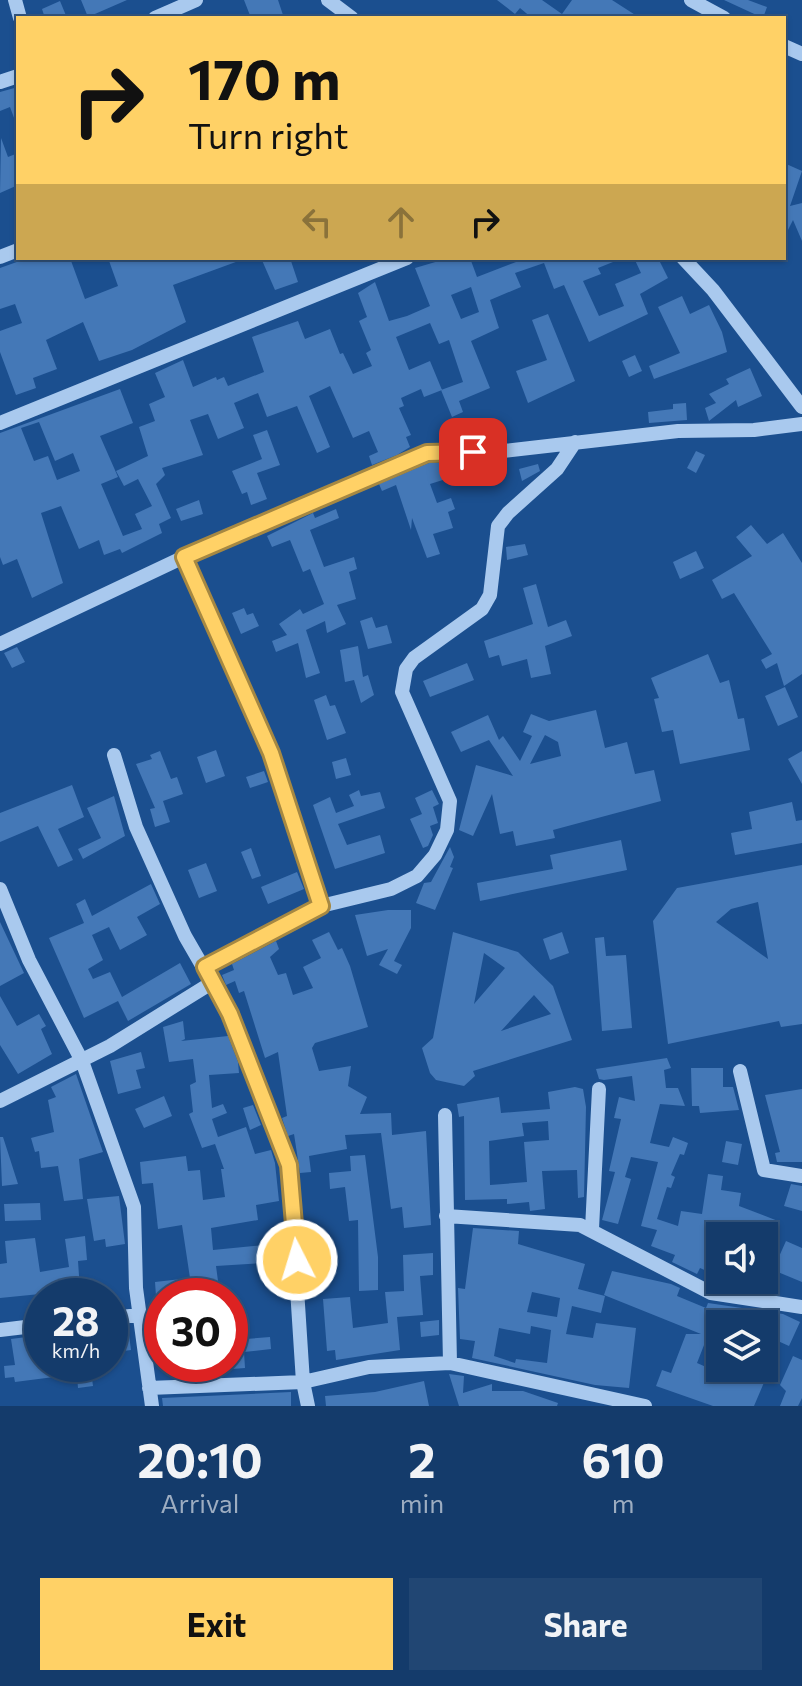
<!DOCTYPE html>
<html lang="en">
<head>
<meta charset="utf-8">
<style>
	body { margin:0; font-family:Commissioner,sans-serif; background:#214673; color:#f1f3f6; height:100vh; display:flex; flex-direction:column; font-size:30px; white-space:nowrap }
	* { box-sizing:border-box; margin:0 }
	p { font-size:26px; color:#9dadc1 }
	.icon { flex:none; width:44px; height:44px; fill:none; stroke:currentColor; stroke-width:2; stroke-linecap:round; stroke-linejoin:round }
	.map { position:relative; height:1406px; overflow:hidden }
	.panel { display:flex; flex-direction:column; background:#143b6b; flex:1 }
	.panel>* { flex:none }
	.banner { position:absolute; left:16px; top:16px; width:770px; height:244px; border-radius:0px; box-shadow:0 2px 6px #0004,0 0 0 2px #33557e; background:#ffd166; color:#111; overflow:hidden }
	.buttons { position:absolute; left:706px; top:1222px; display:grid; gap:16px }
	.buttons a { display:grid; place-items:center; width:72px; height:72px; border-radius:0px; background:#143b6b; box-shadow:0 2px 6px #0004,0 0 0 2px #33557e; font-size:40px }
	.speed { position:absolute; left:24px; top:1278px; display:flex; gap:16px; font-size:40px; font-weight:700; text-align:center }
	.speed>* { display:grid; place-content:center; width:104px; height:104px; border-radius:50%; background:#143b6b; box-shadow:0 2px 6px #0004,0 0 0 2px #33557e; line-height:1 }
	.speed small { font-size:20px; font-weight:400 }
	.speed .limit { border:12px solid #d22; background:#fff; color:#111 }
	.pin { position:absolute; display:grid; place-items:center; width:68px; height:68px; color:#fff; margin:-34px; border-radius:16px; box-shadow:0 4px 12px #0006 }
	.me { position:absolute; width:88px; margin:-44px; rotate:355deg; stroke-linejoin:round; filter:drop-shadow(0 0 6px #0008) }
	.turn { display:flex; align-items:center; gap:28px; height:168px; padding:0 40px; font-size:36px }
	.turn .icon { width:104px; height:104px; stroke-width:2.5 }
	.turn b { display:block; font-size:56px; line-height:68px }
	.lanes { display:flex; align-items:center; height:76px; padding:0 40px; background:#0003; justify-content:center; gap:40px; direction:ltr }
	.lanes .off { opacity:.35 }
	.eta { display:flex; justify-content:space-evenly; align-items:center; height:136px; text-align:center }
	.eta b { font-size:48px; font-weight:700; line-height:56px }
	.cta { display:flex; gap:16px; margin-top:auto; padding:16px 40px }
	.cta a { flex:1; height:92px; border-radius:0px; background:#ffd166; color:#111; font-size:32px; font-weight:700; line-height:92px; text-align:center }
	.cta a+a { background:#214673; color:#f1f3f6 }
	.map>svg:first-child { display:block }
</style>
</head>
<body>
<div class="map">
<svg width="802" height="1406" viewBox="0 0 802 1406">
	<rect width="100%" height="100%" fill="#1b4f8f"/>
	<path fill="#4478b7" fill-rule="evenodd" d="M81,0H127L88,17Z
		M244,0H278L284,18H251Z
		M497,0H542L562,14L572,0H612L640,18H532L520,8L515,14Z
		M724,0H748L767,7L763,18Z
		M60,1L67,18H45L42,9Z
		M18,87V125L17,126L10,107L0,111V92Z
		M1,138L8,157L18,153V185L0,193Z
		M784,163L802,171L790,206L802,203V241L793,220L784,238Z
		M28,258H70L85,299L118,286L108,258L244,259L173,285L186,322L132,350L99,361L83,322L46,340L57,369L33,378L36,388L16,395L0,352V331L22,323L15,304L0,309V268Z
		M261,258H290L298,282L275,290Z
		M449,258L459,261L470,258L477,277L516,262L515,258H623L598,268L601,274L583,281L599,316L624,306L615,284L641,273L634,258H658L668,278L640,294L648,314L589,342L564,285L554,289L544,263L515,273L521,287L490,300L499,328L471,341L490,388L459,401L463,412L452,417L441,390L463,382L449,340L439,344L430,323L396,337L409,370L430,361L442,390L424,397L421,389L401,398L404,406L399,408L411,435L406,437L410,447L397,455L372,465L369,456L378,452L369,431L353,438L330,386L309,396L330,447L317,453L297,406L267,417L258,393L234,403L244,428L218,439L208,414L190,420L203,455L162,468L165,475L156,484L171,518L159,524L162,533L122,553L120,549L104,555L99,540L79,549L61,506L41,513L63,583L32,598L17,559L3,565L0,557V433L120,389L133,423L100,436L118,477L101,484L123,536L142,529L135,514L152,506L138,479L124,486L116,471L148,456L139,427L155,421L149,404L165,397L155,373L183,360L193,387L216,377L217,380L224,377L228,386L264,372L252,337L298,321L305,339L330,329L340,354L343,353L353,374L372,366L366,353L371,350L359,321L367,317L358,293L375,282L389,321L407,316L430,306L415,268ZM471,287L479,312L461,319L451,295ZM39,422L55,461L73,453L80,471L57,480L48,456L34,461L21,428Z
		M682,296L690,314L709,305L722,332L727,352L654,379L649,366L680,353L658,307Z
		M548,314L575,381L528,403L516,371L547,360L532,320Z
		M635,355L642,371L629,377L622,361Z
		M750,368L762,396L738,407L736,400L709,421L705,408L716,403L709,394L729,384L726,379Z
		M686,403L687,420L649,423L648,412L673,409V404Z
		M267,430L280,465L257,473L267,499L251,505L247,492L242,494L232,471L262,459L253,435Z
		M696,451L705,455L696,473L687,468Z
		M429,463H441L446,479L430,484L437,503L451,498L455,509L448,512L453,528L433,534L440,554L427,558L412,518L411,530L396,485L382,491L379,484Z
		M538,464L540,471L522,481L519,469Z
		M199,500L203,514L181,521L176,509Z
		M336,509L339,518L310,530L324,567L354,557L357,569L349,572L356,599L337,605L346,624L327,633L325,621L306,630L320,673L306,678L298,643L276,652L272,641L287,635L279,624L300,609L303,614L324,604L310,569L303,572L290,540L272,547L267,536L313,513L315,518Z
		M751,525L767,544L783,533L802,563V674L784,686L777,663L766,669L761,660L772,654L734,593L722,599L712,580L752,556L736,537Z
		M525,544L528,555L507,560L506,547Z
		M696,551L704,568L680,579L673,562Z
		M536,584L548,627L566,620L572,636L545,646L551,674L531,678L527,659L502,666L499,655L489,658L484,641L533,624L523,588Z
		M244,608L247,615L253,613L259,626L241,634L232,613Z
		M372,617L376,628L387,625L392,643L368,649L360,621Z
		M358,646L363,677L368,675L374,695L361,703L354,680L345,682L340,650Z
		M17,647L25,662L12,668L4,653Z
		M708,654L720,683L729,680L738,719L744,718L750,750L680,764L673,730L662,732L654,699L659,698L651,678Z
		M467,663L474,680L430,697L423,681Z
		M785,687L798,717L778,726L765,696Z
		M326,695L330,706L335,705L346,733L327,740L314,700Z
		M596,710L605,748L627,742L635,774L654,770L661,801L553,830L555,838L516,846L513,831L500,834L492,794L473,836L459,830L476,765L513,776L489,740L461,752L451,732L488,715L499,740L503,736L520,761L532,736L523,732L531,714L549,721ZM545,735L558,742L561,756L530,764Z
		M216,750L225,776L206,783L197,757Z
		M160,751L171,779L177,777L183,794L163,801L170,822L155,827L150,809L155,808L136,764L152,759L150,755Z
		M802,751V784L788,759Z
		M346,758L351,775L336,779L332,762Z
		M264,771L268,782L250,788L246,777Z
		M72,785L84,817L58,829L73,860L58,867L38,826L0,842V813Z
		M359,790L361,796L380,792L385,808L338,824L347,845L380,835L385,853L335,869L313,805L330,797L336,813L354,806L349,795Z
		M432,790L439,804L433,807L438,823L430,826L433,835L428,846L423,848L410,819L422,814L415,798Z
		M114,796L125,836L83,859L78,849L101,838L87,808Z
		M792,802L796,821L802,820V843L735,855L731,833L752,829L749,812Z
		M621,840L627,870L480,901L477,883L553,869L550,855Z
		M450,847L454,857L450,867L453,868L435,910L416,903L424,883L431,882Z
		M251,848L261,876L252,879L241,852Z
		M206,863L217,891L199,898L188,870Z
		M802,865V1024L781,1027L779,1021L668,1044L653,921L677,888ZM758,902L768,959L716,922L731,909Z
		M297,872L304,889L268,904L261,887Z
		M151,884L160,904L137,917L147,935L120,950L109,927L92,935L103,960L88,969L93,979L110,972L122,997L180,963L191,984L128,1021L118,1001L84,1018L49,938L84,923L76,904L85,899L92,916Z
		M388,910H411V928L394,961L402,965L397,974L379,965L388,949L367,956L355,915Z
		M0,922L24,973L0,986Z
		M329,932L338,950L342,948L350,966L368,1027L315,1043L312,1048L319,1071L351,1066L348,1086L367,1097L360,1114L391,1113L392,1135L426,1131L431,1225L404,1228L402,1207L391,1209L381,1133L345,1135L347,1149L309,1156L311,1172L300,1173L294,1134L288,1136L282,1118L287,1116L278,1052L265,1058L244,991L239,993L235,981L226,985L222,975L234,970L232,964L276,941L279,949L270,957L278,975L286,973L293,995L313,988L303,967L321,958L312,940Z
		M453,932L518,952L553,986L572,1040L473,1071L475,1076L464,1086L436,1080L430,1073L422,1048L433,1038ZM484,953L505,968L474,1004ZM534,995L551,1014L501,1031Z
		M562,932L569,953L550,960L543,939Z
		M604,937L606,956L626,955L632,1028L602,1031L595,938Z
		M0,996L17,1026L39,1014L46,1026L41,1029L52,1054L18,1074L0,1045Z
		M183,1021L185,1039L181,1041L228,1036L238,1062L239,1073L209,1075L212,1108L223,1104L227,1113L212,1119L218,1137L246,1127L255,1154L271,1150L275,1163L279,1201L256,1205L258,1220L211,1228L213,1250L275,1244L277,1262L216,1266L220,1296H156L155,1282L190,1278L182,1225L158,1229L153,1183L142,1184L140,1162L186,1156L188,1171L200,1170L203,1200L225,1197L221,1169H224L215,1144L202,1148L189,1114L193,1112L190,1085L196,1082L193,1059L169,1062L163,1027Z
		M141,1052L145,1068L136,1070L141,1088L118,1094L110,1061Z
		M667,1058L671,1068L664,1070L666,1088H678L685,1106L660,1104L650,1143L669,1147L673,1137L688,1143L684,1155L680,1154L671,1175L675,1177L671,1188L667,1187L657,1219L678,1226L681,1211L702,1214L708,1174L723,1176L721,1190L741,1193L739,1206L778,1221L775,1232L760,1226L756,1236H720V1277L700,1268L697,1274L672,1262L675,1255L651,1246L657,1230L641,1226L658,1162L631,1157L625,1177L631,1179L618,1224L602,1220L615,1172L609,1171L621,1119L614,1118L619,1097L635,1101L632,1076L604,1080L599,1079L596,1069Z
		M691,1068H723V1087H733L739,1110L700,1113L699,1106H692Z
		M76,1074L103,1152L79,1159L83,1199L64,1201L58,1166L41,1168L39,1151L35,1152L31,1138L54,1132L48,1100L56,1097L51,1087Z
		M575,1087L583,1089L586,1107L584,1197L578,1198L577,1170L542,1171L545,1209L530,1211L529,1202L507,1204V1199L465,1200L464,1116L459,1117L457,1104L499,1097L501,1113L550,1109L548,1092ZM548,1121L549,1140L524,1142L527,1182L490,1185L489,1141L524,1136L522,1123Z
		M802,1089V1162H777L775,1153L780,1152L765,1095Z
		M164,1096L172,1116L144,1128L135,1109Z
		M253,1105L261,1125L250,1130L243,1108Z
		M0,1137H3L18,1184L2,1186Z
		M726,1141L742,1144L738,1165L722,1162Z
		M365,1155L378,1257V1290L359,1291L358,1220L349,1221L345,1187L330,1189L329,1173L351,1171L350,1156Z
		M791,1184L802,1186V1211L784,1206Z
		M119,1196L125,1244L106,1247L105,1239L94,1241L87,1199Z
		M40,1203L41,1220L5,1221L4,1204Z
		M473,1228L519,1231L518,1244L585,1264L578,1289L605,1296L601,1313L572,1306L566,1334L593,1338L596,1323L636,1328L629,1388L595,1385L472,1358L475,1341L460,1339L458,1288L465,1289ZM532,1292L560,1298L557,1317L527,1312ZM531,1326L551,1330L547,1363L516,1359L515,1363L494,1356L499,1328L530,1334Z
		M85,1236L87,1260L78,1261L80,1290L0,1298V1264L7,1263L5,1241L35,1238L40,1272L69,1267L65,1239Z
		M786,1241L802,1248V1282L773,1270Z
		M433,1253V1275L420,1276L423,1315L397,1317L400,1350L336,1360L335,1350L327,1351L323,1299L350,1297L353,1328L388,1323L385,1292L404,1291L403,1255Z
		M612,1271L671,1284L680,1288L677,1296L706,1308L708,1303L783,1314L800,1322L789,1346L769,1337L775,1324H720V1344L706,1340L697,1363L729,1377L733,1368H757L768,1373L754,1406H713L656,1386L662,1370L671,1373L686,1334H701L604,1295Z
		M708,1280H761L758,1290Z
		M241,1307L246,1339L270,1337L271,1349L244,1352L245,1368L232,1369L230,1309Z
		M439,1320V1335L421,1337L420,1322Z
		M128,1327L131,1350L110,1353V1330Z
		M42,1335V1364H52L54,1377L15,1382L14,1377L5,1378L4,1366L15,1365L11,1339Z
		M793,1356L802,1360V1398L798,1406H780L786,1391L780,1385Z
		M76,1364H90L93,1386L78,1388Z
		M449,1374L464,1376L463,1393L492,1384V1391H523L558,1403L557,1406H459Z
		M424,1381L429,1406H326L325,1396L375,1392Z
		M291,1392V1406H163L162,1398Z"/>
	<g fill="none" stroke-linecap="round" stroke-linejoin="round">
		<path stroke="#a9c9ee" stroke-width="14" d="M15,0L20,18
			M328,0L352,18
			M691,0L724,18
			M155,18L196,0
			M784,46L802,54
			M0,82L18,76
			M0,257L18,250
			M683,258L713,290L802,407
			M0,423L407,258
			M184,557L271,753L321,906
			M0,644L184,557L427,453L495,452L678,431L754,430L802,424
			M114,755L136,827L185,936L230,1014L289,1165L303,1382L369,1367L450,1363L645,1406
			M0,889L29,960L82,1061L134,1207L136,1288L152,1406
			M205,967L321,906L391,889L417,876L435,855L447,830L450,801L402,692L406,669L414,658L482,609L490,595L498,526L508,513L557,469L575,442
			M740,1071L764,1170L802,1176
			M0,1101L110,1046L213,982
			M445,1115L450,1363
			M446,1216L580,1225L711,1293L802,1307
			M592,1229L599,1089
			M110,1318L140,1315
			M0,1330L42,1325
			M149,1388L303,1382L308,1406"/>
	</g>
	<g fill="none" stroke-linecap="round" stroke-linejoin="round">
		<g stroke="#a68842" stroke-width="20">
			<path id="route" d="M297,1260L289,1165L230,1014L205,967L321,906L271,753L184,557L427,453L473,452"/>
		</g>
		<use href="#route" stroke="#ffd166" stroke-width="14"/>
	</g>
</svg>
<div class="buttons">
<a><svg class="icon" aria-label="sound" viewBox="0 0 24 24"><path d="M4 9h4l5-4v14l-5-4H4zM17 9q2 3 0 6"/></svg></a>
<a><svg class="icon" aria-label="layers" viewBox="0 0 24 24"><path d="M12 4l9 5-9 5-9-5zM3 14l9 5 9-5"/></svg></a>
</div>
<div class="speed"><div>28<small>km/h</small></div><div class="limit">30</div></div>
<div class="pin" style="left:473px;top:452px;background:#d93025"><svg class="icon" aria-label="arrive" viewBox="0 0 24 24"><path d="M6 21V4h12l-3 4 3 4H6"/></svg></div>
<svg class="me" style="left:297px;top:1260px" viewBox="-20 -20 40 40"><circle r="17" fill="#ffd166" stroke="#fff" stroke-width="3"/><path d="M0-11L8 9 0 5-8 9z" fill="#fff"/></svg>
<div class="banner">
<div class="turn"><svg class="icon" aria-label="right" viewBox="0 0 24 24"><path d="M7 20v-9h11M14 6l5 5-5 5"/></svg><div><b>170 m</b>Turn right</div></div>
<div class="lanes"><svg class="icon off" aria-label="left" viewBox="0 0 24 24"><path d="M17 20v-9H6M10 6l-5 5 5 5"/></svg><svg class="icon off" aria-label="ahead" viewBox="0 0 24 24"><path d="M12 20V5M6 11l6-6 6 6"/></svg><svg class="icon" aria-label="right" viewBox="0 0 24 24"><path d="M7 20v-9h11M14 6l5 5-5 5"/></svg></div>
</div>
</div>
<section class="panel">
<div class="eta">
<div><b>20:10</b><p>Arrival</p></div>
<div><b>2</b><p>min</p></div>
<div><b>610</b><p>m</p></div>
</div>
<div class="cta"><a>Exit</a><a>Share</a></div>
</section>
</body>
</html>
